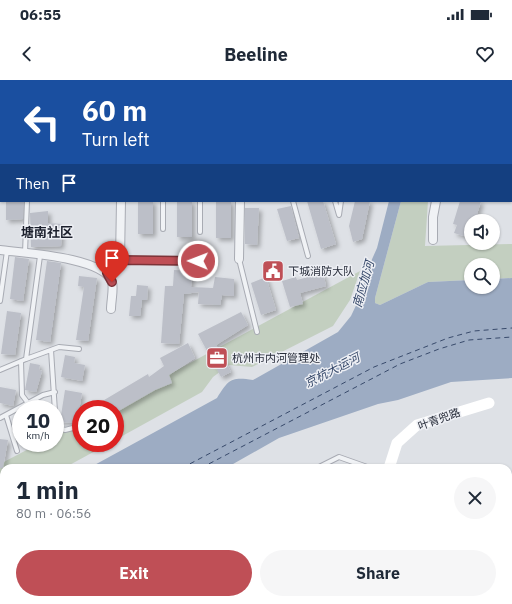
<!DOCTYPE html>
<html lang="en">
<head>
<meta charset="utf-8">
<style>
	body { margin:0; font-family:"IBM Plex Sans","Noto Sans SC",sans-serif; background:#f6f6f7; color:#1f2937; height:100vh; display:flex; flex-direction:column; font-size:15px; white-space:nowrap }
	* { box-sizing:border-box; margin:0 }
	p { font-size:13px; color:#747a83 }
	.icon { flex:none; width:22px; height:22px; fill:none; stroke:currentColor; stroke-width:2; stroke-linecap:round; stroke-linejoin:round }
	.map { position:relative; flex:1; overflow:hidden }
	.side { position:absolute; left:0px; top:384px; width:512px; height:140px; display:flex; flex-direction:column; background:#fff; border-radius:12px 12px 0 0; box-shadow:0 1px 3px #0004 }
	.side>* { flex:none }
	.hud { position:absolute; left:0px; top:0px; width:512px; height:122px; box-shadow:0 1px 3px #0004; background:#1a4fa0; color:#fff; overflow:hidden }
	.buttons { position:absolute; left:464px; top:134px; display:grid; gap:8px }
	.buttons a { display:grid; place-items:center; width:36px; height:36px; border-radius:50%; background:#fff; box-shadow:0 1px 3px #0004; font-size:20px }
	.speed { position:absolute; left:12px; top:320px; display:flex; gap:8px; font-size:20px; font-weight:700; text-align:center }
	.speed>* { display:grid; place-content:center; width:52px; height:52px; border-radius:50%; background:#fff; box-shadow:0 1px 3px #0004; line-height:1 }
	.speed small { font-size:10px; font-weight:400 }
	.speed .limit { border:6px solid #d22; background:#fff; color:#111 }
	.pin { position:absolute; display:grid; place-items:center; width:34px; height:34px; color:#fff; margin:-41px -17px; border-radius:50% 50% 50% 0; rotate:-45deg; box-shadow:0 0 4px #0007 }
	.pin .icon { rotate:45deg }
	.me { position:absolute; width:44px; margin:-22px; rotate:271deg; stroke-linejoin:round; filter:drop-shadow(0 0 3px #0008) }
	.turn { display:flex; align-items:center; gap:14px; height:84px; padding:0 16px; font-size:18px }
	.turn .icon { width:52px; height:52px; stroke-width:2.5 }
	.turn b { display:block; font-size:28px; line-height:34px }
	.then { display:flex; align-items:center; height:38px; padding:0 16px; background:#0003; gap:8px; font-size:15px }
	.round { display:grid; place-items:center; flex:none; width:42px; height:42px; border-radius:21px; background:#f6f6f7 }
	.headline { display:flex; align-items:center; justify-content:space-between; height:68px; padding:0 16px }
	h1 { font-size:24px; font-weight:700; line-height:30px }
	.cta { display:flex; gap:8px; margin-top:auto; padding:8px 16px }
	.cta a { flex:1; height:46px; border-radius:24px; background:#bf4f56; color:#fff; font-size:16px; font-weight:700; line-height:46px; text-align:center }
	.cta a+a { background:#f6f6f7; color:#1f2937 }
	.status { display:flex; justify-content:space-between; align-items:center; height:28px; padding:0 20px; background:#fff; direction:ltr }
	.status svg { height:11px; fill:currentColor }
	header { display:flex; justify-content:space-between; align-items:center; height:52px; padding:0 16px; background:#fff; font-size:18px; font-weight:700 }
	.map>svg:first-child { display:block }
</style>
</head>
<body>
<div class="status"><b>06:55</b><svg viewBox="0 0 49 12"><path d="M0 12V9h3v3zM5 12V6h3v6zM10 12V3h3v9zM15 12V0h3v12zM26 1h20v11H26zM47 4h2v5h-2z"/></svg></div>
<header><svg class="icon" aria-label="back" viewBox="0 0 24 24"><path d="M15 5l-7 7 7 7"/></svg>Beeline<svg class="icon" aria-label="heart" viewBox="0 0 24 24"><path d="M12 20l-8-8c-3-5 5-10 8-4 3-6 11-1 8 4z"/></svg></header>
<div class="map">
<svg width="512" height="524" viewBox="0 0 512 524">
	<defs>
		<filter id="shadow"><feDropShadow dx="3" dy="3" stdDeviation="2" flood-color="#0004"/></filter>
	</defs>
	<rect width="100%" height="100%" fill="#dee1e6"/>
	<path fill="#c3cfc0" d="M401,121H428L425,166L512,164V198L493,199V185H471V200L428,202L380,225L375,223V218Z
		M360,191L350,220L333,246L252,287L229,285L213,297L202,312L115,360V329H105Z
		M81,342V363H110L64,388H4V421L0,423V384L40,363H55V355Z
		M214,520H293L294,524H206Z"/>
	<path fill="#9dacc3" d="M389,121H401L375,218V223L380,225L428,202L471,200V207H493V199L512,198V298L451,302L398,320L378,324L279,358L226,388H89L217,318C229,299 231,297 253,300L338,252L351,236L360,217L369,186L377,168Z
		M4,434V509L0,511V436Z"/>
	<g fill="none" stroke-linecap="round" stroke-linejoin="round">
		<path stroke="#384a6b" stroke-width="1" stroke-dasharray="5 4" stroke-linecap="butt" d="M182,388L374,287L448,258L474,251L512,248
			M201,388L400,284L439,269L469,260L512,257
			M0,484L4,482
			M0,493L4,491"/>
	</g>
	<path fill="#bcbfc8" filter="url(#shadow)" d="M6,121H24L23,139L6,140Z
		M138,121H153V154H138Z
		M177,121H192V157H177Z
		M216,121H231V158H216Z
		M307,121H323L336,164L321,169Z
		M355,121H370L362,159L353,162L349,146Z
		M460,121H481L475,141H471V153L466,151L464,156L454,153L457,145L453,144Z
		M291,126L299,158L287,161L277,129Z
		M245,128H259L257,165L245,164Z
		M48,131V143L62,144L61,166L31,167L30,133Z
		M15,177L29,179L23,221L10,219Z
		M47,181L61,183L50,262L36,260Z
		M174,190L192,191L191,207L213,208L215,197L234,199V216L222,215L220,225L198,224L199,212L184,214L179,264L161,263L165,206H173Z
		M323,193L326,206L300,213L303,224L290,227L282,201L296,197L297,200Z
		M79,196L97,198L88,261L76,260L84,207L78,206Z
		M266,197L276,230L261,235L251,203Z
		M137,205L148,206L147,220H142L140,236H129L131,216H136Z
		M7,231L21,233L15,275L1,274Z
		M241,232L248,245L216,265L231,292L221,297L198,254Z
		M188,263L195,278L169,295L172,303L155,310L115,333V329H89L148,294L149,297L164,286L160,278Z
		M65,275L75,277L74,283L85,285L82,301L61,297Z
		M30,283L40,285L39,290L42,291L36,312L25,310Z
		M0,307L16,310L13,326L0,323Z
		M65,310L82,313L77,343L60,342Z
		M0,359L8,360L3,388H0Z"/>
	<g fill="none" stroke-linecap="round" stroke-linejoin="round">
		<g stroke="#a8abb3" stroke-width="6">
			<path id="lane" d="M175,0V1
				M211,0V1
				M298,0L299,1
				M329,0L330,1
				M383,1H384
				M0,45H1
				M0,100H1
				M163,121V149
				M293,121L308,176
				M335,121L339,135L341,121
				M200,152V121
				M25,173L27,121
				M239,179L257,252
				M120,180L198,181
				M0,221L7,171
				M51,270L56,347L65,350L81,346
				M26,279L40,176
				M21,281L22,315L28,323
				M0,290L26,279L59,267L79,269
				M6,335L17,371
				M0,338L43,315L55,312
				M317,388L339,377L370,388
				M75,520L76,524
				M128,520L129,524
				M166,520L167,524
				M55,524L62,520
				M196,524L204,520"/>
		</g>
		<g stroke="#a8abb3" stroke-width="10">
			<path id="street" d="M86,0L87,1
				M262,0L263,1
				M459,1V0
				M433,160V137L436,121
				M0,170C24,173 104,177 112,202C114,209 111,221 111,229
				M239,179L240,121
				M107,193L120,180L121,121"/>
		</g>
		<use href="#lane" stroke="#f0f2f5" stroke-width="4"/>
		<use href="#street" stroke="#f0f2f5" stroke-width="8"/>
		<path stroke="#fff" stroke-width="11" d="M389,388L397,363L417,345L489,323
			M348,524L350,520"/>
	</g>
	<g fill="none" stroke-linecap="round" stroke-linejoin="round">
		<g stroke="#7c3338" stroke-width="10">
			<path id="route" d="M112,202L107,193L120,180L198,181"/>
		</g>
		<use href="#route" stroke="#bf4f56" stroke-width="7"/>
	</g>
	<defs>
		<g id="civic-square" transform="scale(1.15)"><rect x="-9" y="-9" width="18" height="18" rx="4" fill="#bf4f56" stroke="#edeff4"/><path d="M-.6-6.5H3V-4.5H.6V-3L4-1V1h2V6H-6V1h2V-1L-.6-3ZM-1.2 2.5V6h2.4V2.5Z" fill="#fff"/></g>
		<g id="office-square" transform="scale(1.15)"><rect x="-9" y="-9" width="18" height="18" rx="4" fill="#bf4f56" stroke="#edeff4"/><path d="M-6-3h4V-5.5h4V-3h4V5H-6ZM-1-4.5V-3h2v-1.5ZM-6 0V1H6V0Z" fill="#fff"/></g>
	</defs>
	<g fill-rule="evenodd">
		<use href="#civic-square" x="273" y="191"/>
		<use href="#office-square" x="217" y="278"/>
	</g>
	<g text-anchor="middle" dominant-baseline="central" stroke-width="3" stroke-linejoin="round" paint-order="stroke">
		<g font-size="11" fill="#292e3b" stroke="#edeff4" text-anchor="start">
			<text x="288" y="191">下城消防大队</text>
			<text x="232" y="278">杭州市内河管理处</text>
		</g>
		<g font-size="11" fill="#292e3b" stroke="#edeff4">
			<text transform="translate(439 339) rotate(-20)">叶青兜路</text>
		</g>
		<g font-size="12" font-style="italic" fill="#384a6b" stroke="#edeff4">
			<text transform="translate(363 204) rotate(-74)">南应加河</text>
			<text transform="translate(332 290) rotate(-27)">京杭大运河</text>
		</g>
		<g font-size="13" font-weight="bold" fill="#1b1f2c" stroke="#edeff4">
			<text x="47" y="152">塘南社区</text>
		</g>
	</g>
</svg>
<div class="buttons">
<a><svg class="icon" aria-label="sound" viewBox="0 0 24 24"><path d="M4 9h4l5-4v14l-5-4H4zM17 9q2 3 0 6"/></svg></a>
<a><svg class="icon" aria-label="search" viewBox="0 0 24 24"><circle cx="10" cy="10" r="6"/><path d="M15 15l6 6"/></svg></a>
</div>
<div class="speed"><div>10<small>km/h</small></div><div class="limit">20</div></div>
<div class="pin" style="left:112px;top:202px;background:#d93025"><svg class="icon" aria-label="arrive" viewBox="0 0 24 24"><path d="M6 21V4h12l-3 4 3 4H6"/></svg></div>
<svg class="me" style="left:198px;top:181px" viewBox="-20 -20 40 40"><circle r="17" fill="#bf4f56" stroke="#fff" stroke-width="3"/><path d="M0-11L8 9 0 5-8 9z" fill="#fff"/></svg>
<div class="hud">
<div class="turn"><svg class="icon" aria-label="left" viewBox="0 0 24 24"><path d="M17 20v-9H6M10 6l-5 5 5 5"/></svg><div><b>60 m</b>Turn left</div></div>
<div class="then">Then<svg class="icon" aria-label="arrive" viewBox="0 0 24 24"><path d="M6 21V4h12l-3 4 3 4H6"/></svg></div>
</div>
<section class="side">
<div class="headline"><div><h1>1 min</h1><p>80 m · 06:56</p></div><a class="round"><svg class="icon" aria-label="close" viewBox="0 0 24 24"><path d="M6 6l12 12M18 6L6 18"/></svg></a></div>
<div class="cta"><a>Exit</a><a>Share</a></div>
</section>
</div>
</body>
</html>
